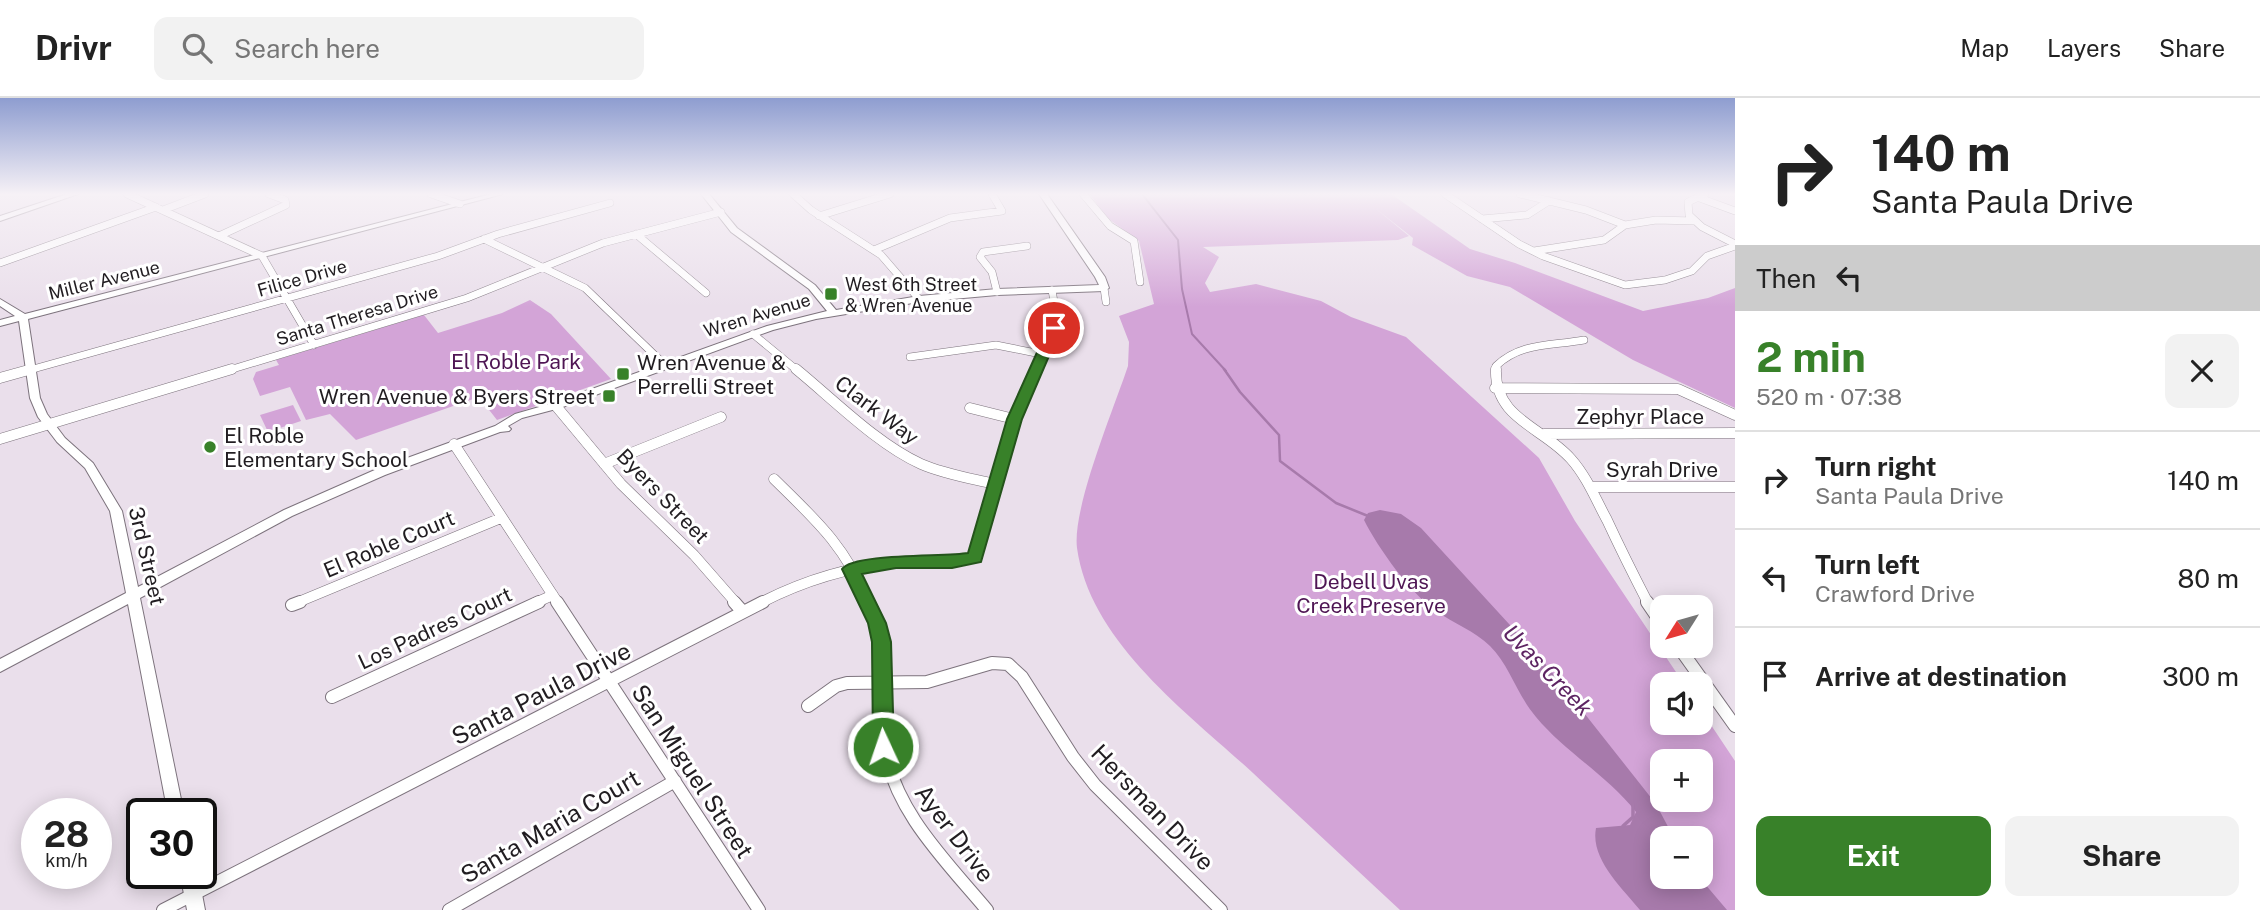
<!DOCTYPE html>
<html lang="en">
<head>
<meta charset="utf-8">
<style>
	body { margin:0; font-family:"Public Sans",sans-serif; background:#f2f2f2; color:#222; height:100vh; display:flex; flex-direction:column; font-size:26px; white-space:nowrap }
	* { box-sizing:border-box; margin:0 }
	p { font-size:23px; color:#767676 }
	.icon { flex:none; width:38px; height:38px; fill:none; stroke:currentColor; stroke-width:2; stroke-linecap:round; stroke-linejoin:round }
	.map { position:relative; flex:1; overflow:hidden }
	.side { display:flex; flex-direction:column; background:#fff; width:525px }
	.side>* { flex:none }
	.hud { background:#fff; color:#222; overflow:hidden }
	.needle { width:46px; rotate:233deg }
	.fabs { position:absolute; left:1650px; top:497px; display:grid; gap:14px }
	.fabs a { display:grid; place-items:center; width:63px; height:63px; border-radius:14px; background:#fff; box-shadow:0 4px 18px #0003; font-size:35px }
	.speed { position:absolute; left:21px; top:700px; display:flex; gap:14px; font-size:35px; font-weight:700; text-align:center }
	.speed>* { display:grid; place-content:center; width:91px; height:91px; border-radius:50%; background:#fff; box-shadow:0 4px 18px #0003; line-height:1 }
	.speed small { font-size:18px; font-weight:400 }
	.speed .limit { border:4px solid #111; border-radius:10px; background:#fff; color:#111 }
	.pin { position:absolute; display:grid; place-items:center; width:60px; height:60px; color:#fff; margin:-30px; border:4px solid #fff; border-radius:50%; box-shadow:0 2px 7px #0007 }
	.me { position:absolute; width:77px; margin:-38px; rotate:357deg; stroke-linejoin:round; filter:drop-shadow(0 0 5px #0008) }
	.turn { display:flex; align-items:center; gap:24px; height:147px; padding:0 21px; font-size:32px }
	.turn .icon { width:91px; height:91px; stroke-width:2.5 }
	.turn b { display:block; font-size:49px; line-height:60px }
	.then { display:flex; align-items:center; height:66px; padding:0 21px; background:#0003; gap:14px; font-size:26px }
	.round { display:grid; place-items:center; flex:none; width:74px; height:74px; border-radius:14px; background:#f2f2f2 }
	.overview { display:flex; align-items:center; justify-content:space-between; height:119px; padding:0 21px }
	h1 { font-size:42px; font-weight:700; line-height:52px; color:#388129 }
	.action { display:flex; gap:14px; margin-top:auto; padding:14px 21px }
	.action a { flex:1; height:80px; border-radius:14px; background:#388129; color:#fff; font-size:28px; font-weight:700; line-height:80px; text-align:center }
	.action a+a { background:#f2f2f2; color:#222 }
	ul { padding:0; list-style:none }
	li { display:flex; align-items:center; gap:21px; height:98px; padding:0 21px; border-top:2px solid #e0e0e0 }
	li div { flex:1 }
	li b { display:block; font-size:26px }
	li em { font-style:normal }
	header { display:flex; align-items:center; gap:42px; box-sizing:border-box; height:98px; padding:0 35px; background:#fff; border-bottom:2px solid #e0e0e0 }
	header strong { font-size:33px }
	nav { display:flex; gap:38px; margin-inline-start:auto; font-size:24px }
	.search { width:490px; height:63px; background:#f2f2f2; display:flex; align-items:center; gap:18px; box-sizing:border-box; padding:0 24px; border-radius:14px; color:#767676; font-size:26px }
	main { display:flex; flex:1; min-height:0 }
	.map>svg:first-child { display:block }
</style>
</head>
<body>
<header>
<strong>Drivr</strong>
<div class="search"><svg class="icon" aria-label="search" viewBox="0 0 24 24"><circle cx="10" cy="10" r="6"/><path d="M15 15l6 6"/></svg>Search here</div>
<nav><a>Map</a><a>Layers</a><a>Share</a></nav>
</header>
<main>
<div class="map">
<svg width="1735" height="812" viewBox="0 0 1735 812">
	<rect width="100%" height="100%" fill="#eadfeb"/>
	<path fill="#d3a4d7" fill-rule="evenodd" d="M1090,96H1391L1470,151L1515,165L1643,213L1708,200L1735,190V310L1633,262L1510,189L1467,178L1412,147L1413,140L1375,110L1409,138L1398,142L1203,149L1219,159L1205,185L1210,194L1256,186L1321,203L1351,219L1406,239L1539,360L1575,423L1684,586H1662V625H1701V612L1735,663V812H1400C1351,766 1302,721 1253,675C1188,615 1090,544 1077,450C1072,410 1114,310 1128,268L1129,244L1119,218L1154,206L1139,143L1106,119ZM1662,663H1701V702H1662ZM1662,740H1701V779H1662Z
		M530,202L551,216L611,281L497,322L479,299L356,342L330,316L306,322L290,289L260,298L253,281L256,274L279,267L276,262L424,217L438,235L502,215Z
		M293,307L301,323L268,334L260,317Z"/>
	<path fill="#a77aab" d="M1380,412L1401,416L1421,430L1543,563L1656,706L1674,740H1662V779H1699L1727,812H1640C1622,790 1590,761 1596,730L1630,727L1636,714C1608,678 1565,654 1536,619C1517,597 1510,568 1490,548C1475,533 1453,525 1436,513C1411,496 1378,450 1364,422L1368,415Z"/>
	<g fill="none" stroke-linecap="round" stroke-linejoin="round">
		<path stroke="#a77aab" stroke-width="2" d="M1142,96L1178,142L1182,191L1192,236L1226,273"/>
		<path stroke="#a77aab" stroke-width="2.5" d="M1224,271L1240,294L1279,337L1280,363L1336,405L1368,418"/>
		<path stroke="#a77aab" stroke-width="3.5" d="M1623,728L1633,719V707"/>
		<g stroke="#7d737d" stroke-width="8">
			<path id="minor-far2" d="M127,96L262,158L314,247
				M431,96L460,106
				M793,96L811,112L881,157L919,201
				M1083,96L1110,128L1134,143L1140,184
				M1445,96L1519,146L1543,158L1625,187L1665,182L1692,173L1707,158L1735,148
				M1520,96L1586,112L1625,127L1604,142L1534,153
				M1705,96L1688,104L1689,117L1702,129L1735,146
				M1697,99L1735,113
				M163,112L205,96
				M819,118L890,96
				M1482,121L1527,117L1549,103
				M1625,127L1656,122L1694,123
				M636,136L706,195
				M219,138L286,107L285,102L269,96
				M484,141L585,190L666,268
				M874,152L950,120L1002,113L992,96
				M0,165L156,109
				M1104,190L1106,204
				M997,194L992,174L980,159L983,154L1027,148
				M753,236L798,273
				M910,259L996,247L1041,256
				M26,273L438,158L498,136L610,105
				M226,273L467,200L603,145L721,114
				M1035,273C1048,244 1059,223 1052,192
				M1496,273V268C1521,244 1552,248 1584,242"/>
		</g>
		<g stroke="#7d737d" stroke-width="11">
			<path id="minor-far1" d="M796,271C834,302 877,346 921,366C944,376 969,380 994,386
				M1496,271C1494,321 1543,329 1571,361C1587,379 1596,402 1607,422C1620,450 1634,478 1648,505
				M0,280L32,271
				M1495,290L1678,291L1735,317
				M556,308L621,386L694,457L736,505
				M970,310L1014,321
				M1544,336L1735,335
				M0,341L232,271
				M454,346L558,505
				M604,366L721,319
				M774,381C817,423 845,448 869,505
				M1590,389H1735
				M296,505L501,420
				M535,505L553,497
				M760,505C801,484 848,469 894,465C922,462 948,468 975,459L1014,321L1036,271"/>
		</g>
		<g stroke="#7d737d" stroke-width="14">
			<path id="minor" d="M557,504L759,812
				M734,504L743,514
				M868,504C890,559 876,592 884,646C893,712 946,763 987,812
				M1647,504L1662,526
				M292,507L300,504
				M1678,548L1735,628
				M332,599L539,504
				M808,608L836,588L847,585L927,584L992,565L1008,566L1022,579L1073,659L1095,687L1221,812
				M163,812L763,504
				M449,812L675,683"/>
		</g>
		<g stroke="#7d737d" stroke-width="2">
			<path id="tertiary" d="M67,96H78L0,123V118Z
				M491,96H503L28,221L40,300L47,316L65,340L93,365L122,413L138,489L284,412L377,371L495,328L515,316L553,305L767,228L827,213L809,191L731,134L701,96H709L737,130L815,187L836,212L919,198L997,191L1099,187L1095,179L1039,96H1047L1105,179L1109,190L1104,193L997,197L919,204L816,221L773,232L560,310L522,320L508,328L511,331L509,333L500,334L385,377L292,418L140,500L184,716H168L128,506L0,574V561L126,495L110,413L85,370L57,344L38,319L30,300L19,223L0,228V222L15,218L0,208V201L25,216Z
				M180,775H198L205,812H187Z"/>
		</g>
		<use href="#minor-far2" stroke="#fff" stroke-width="7"/>
		<use href="#minor-far1" stroke="#fff" stroke-width="10"/>
		<use href="#minor" stroke="#fff" stroke-width="12"/>
		<use href="#tertiary" fill="#fff" fill-rule="evenodd"/>
	</g>
	<linearGradient id="sky" x2="0" y2="1"><stop stop-color="#8e9dd0"/><stop offset="0.46" stop-color="#f6f1f6"/><stop offset="1" stop-color="#f6f1f6" stop-opacity="0"/></linearGradient>
	<rect width="1735" height="209" fill="url(#sky)"/>
	<path fill="#388129" stroke="#24541b" stroke-width="2" d="M1054,226L1061,230L1022,321L981,464L952,470H896L862,476L886,525L891,544L894,649L891,655L883,657L876,655L873,649L872,544L868,525L842,471C853,455 945,459 968,455L1007,321L1048,230Z"/>
	<g fill="#388129" stroke="#fff" stroke-width="2.5">
		<rect x="824" y="189" width="14" height="14" rx="3.5"/>
		<rect x="616" y="269" width="14" height="14" rx="3.5"/>
		<rect x="602" y="291" width="14" height="14" rx="3.5"/>
		<circle cx="210" cy="349" r="7"/>
	</g>
	<g text-anchor="middle" dominant-baseline="central" stroke-width="6" stroke-linejoin="round" paint-order="stroke">
		<g font-size="18" fill="#211d21" stroke="#fff">
			<text transform="translate(302 180) rotate(-16)">Filice Drive</text>
			<text transform="translate(104 182) rotate(-14)">Miller Avenue</text>
			<text transform="translate(357 217) rotate(-17)">Santa Theresa Drive</text>
			<text transform="translate(757 217) rotate(-17)">Wren Avenue</text>
		</g>
		<g font-size="18" fill="#211d21" stroke="#fff" text-anchor="start">
			<text x="845" y="186">West 6th Street<tspan x="845" dy="21">&amp; Wren Avenue</tspan></text>
		</g>
		<g font-size="21" fill="#4f1654" stroke="#fff">
			<text x="516" y="263">El Roble Park</text>
			<text x="1371" y="483">Debell Uvas<tspan x="1371" dy="24">Creek Preserve</tspan></text>
		</g>
		<g font-size="21" fill="#211d21" stroke="#fff" text-anchor="start">
			<text x="637" y="264">Wren Avenue &amp;<tspan x="637" dy="24">Perrelli Street</tspan></text>
			<text x="595" y="298" text-anchor="end">Wren Avenue &amp; Byers Street</text>
			<text x="224" y="337">El Roble<tspan x="224" dy="24">Elementary School</tspan></text>
		</g>
		<g font-size="21" fill="#211d21" stroke="#fff">
			<text transform="translate(877 312) rotate(37)">Clark Way</text>
			<text x="1640" y="318">Zephyr Place</text>
			<text x="1662" y="371">Syrah Drive</text>
			<text transform="translate(663 398) rotate(46)">Byers Street</text>
			<text transform="translate(389 446) rotate(-23)">El Roble Court</text>
			<text transform="translate(147 458) rotate(77)">3rd Street</text>
			<text transform="translate(435 530) rotate(-25)">Los Padres Court</text>
		</g>
		<g font-size="23" font-style="italic" fill="#5d2462" stroke="#fff">
			<text transform="translate(1548 572) rotate(46)">Uvas Creek</text>
		</g>
		<g font-size="24" fill="#211d21" stroke="#fff">
			<text transform="translate(541 595) rotate(-27)">Santa Paula Drive</text>
			<text transform="translate(693 673) rotate(57)">San Miguel Street</text>
			<text transform="translate(1153 709) rotate(46)">Hersman Drive</text>
			<text transform="translate(550 728) rotate(-30)">Santa Maria Court</text>
			<text transform="translate(955 735) rotate(53)">Ayer Drive</text>
		</g>
	</g>
</svg>
<div class="fabs">
<a><svg class="needle" viewBox="-14 -14 28 28"><path d="M0-13l5 13h-10z" fill="#e53935"/><path d="M0 13l5-13h-10z" fill="#767676"/></svg></a>
<a><svg class="icon" aria-label="sound" viewBox="0 0 24 24"><path d="M4 9h4l5-4v14l-5-4H4zM17 9q2 3 0 6"/></svg></a>
<a>+</a>
<a>−</a>
</div>
<div class="speed"><div>28<small>km/h</small></div><div class="limit">30</div></div>
<div class="pin" style="left:1054px;top:230px;background:#d93025"><svg class="icon" aria-label="arrive" viewBox="0 0 24 24"><path d="M6 21V4h12l-3 4 3 4H6"/></svg></div>
<svg class="me" style="left:883px;top:649px" viewBox="-20 -20 40 40"><circle r="17" fill="#388129" stroke="#fff" stroke-width="3"/><path d="M0-11L8 9 0 5-8 9z" fill="#fff"/></svg>
</div>
<section class="side">
<div class="hud">
<div class="turn"><svg class="icon" aria-label="right" viewBox="0 0 24 24"><path d="M7 20v-9h11M14 6l5 5-5 5"/></svg><div><b>140 m</b>Santa Paula Drive</div></div>
<div class="then">Then<svg class="icon" aria-label="left" viewBox="0 0 24 24"><path d="M17 20v-9H6M10 6l-5 5 5 5"/></svg></div>
</div>
<div class="overview"><div><h1>2 min</h1><p>520 m · 07:38</p></div><a class="round"><svg class="icon" aria-label="close" viewBox="0 0 24 24"><path d="M6 6l12 12M18 6L6 18"/></svg></a></div>
<ul>
<li><svg class="icon" aria-label="right" viewBox="0 0 24 24"><path d="M7 20v-9h11M14 6l5 5-5 5"/></svg><div><b>Turn right</b><p>Santa Paula Drive</p></div><em>140 m</em></li>
<li><svg class="icon" aria-label="left" viewBox="0 0 24 24"><path d="M17 20v-9H6M10 6l-5 5 5 5"/></svg><div><b>Turn left</b><p>Crawford Drive</p></div><em>80 m</em></li>
<li><svg class="icon" aria-label="arrive" viewBox="0 0 24 24"><path d="M6 21V4h12l-3 4 3 4H6"/></svg><div><b>Arrive at destination</b></div><em>300 m</em></li>
</ul>
<div class="action"><a>Exit</a><a>Share</a></div>
</section>
</main>
</body>
</html>
